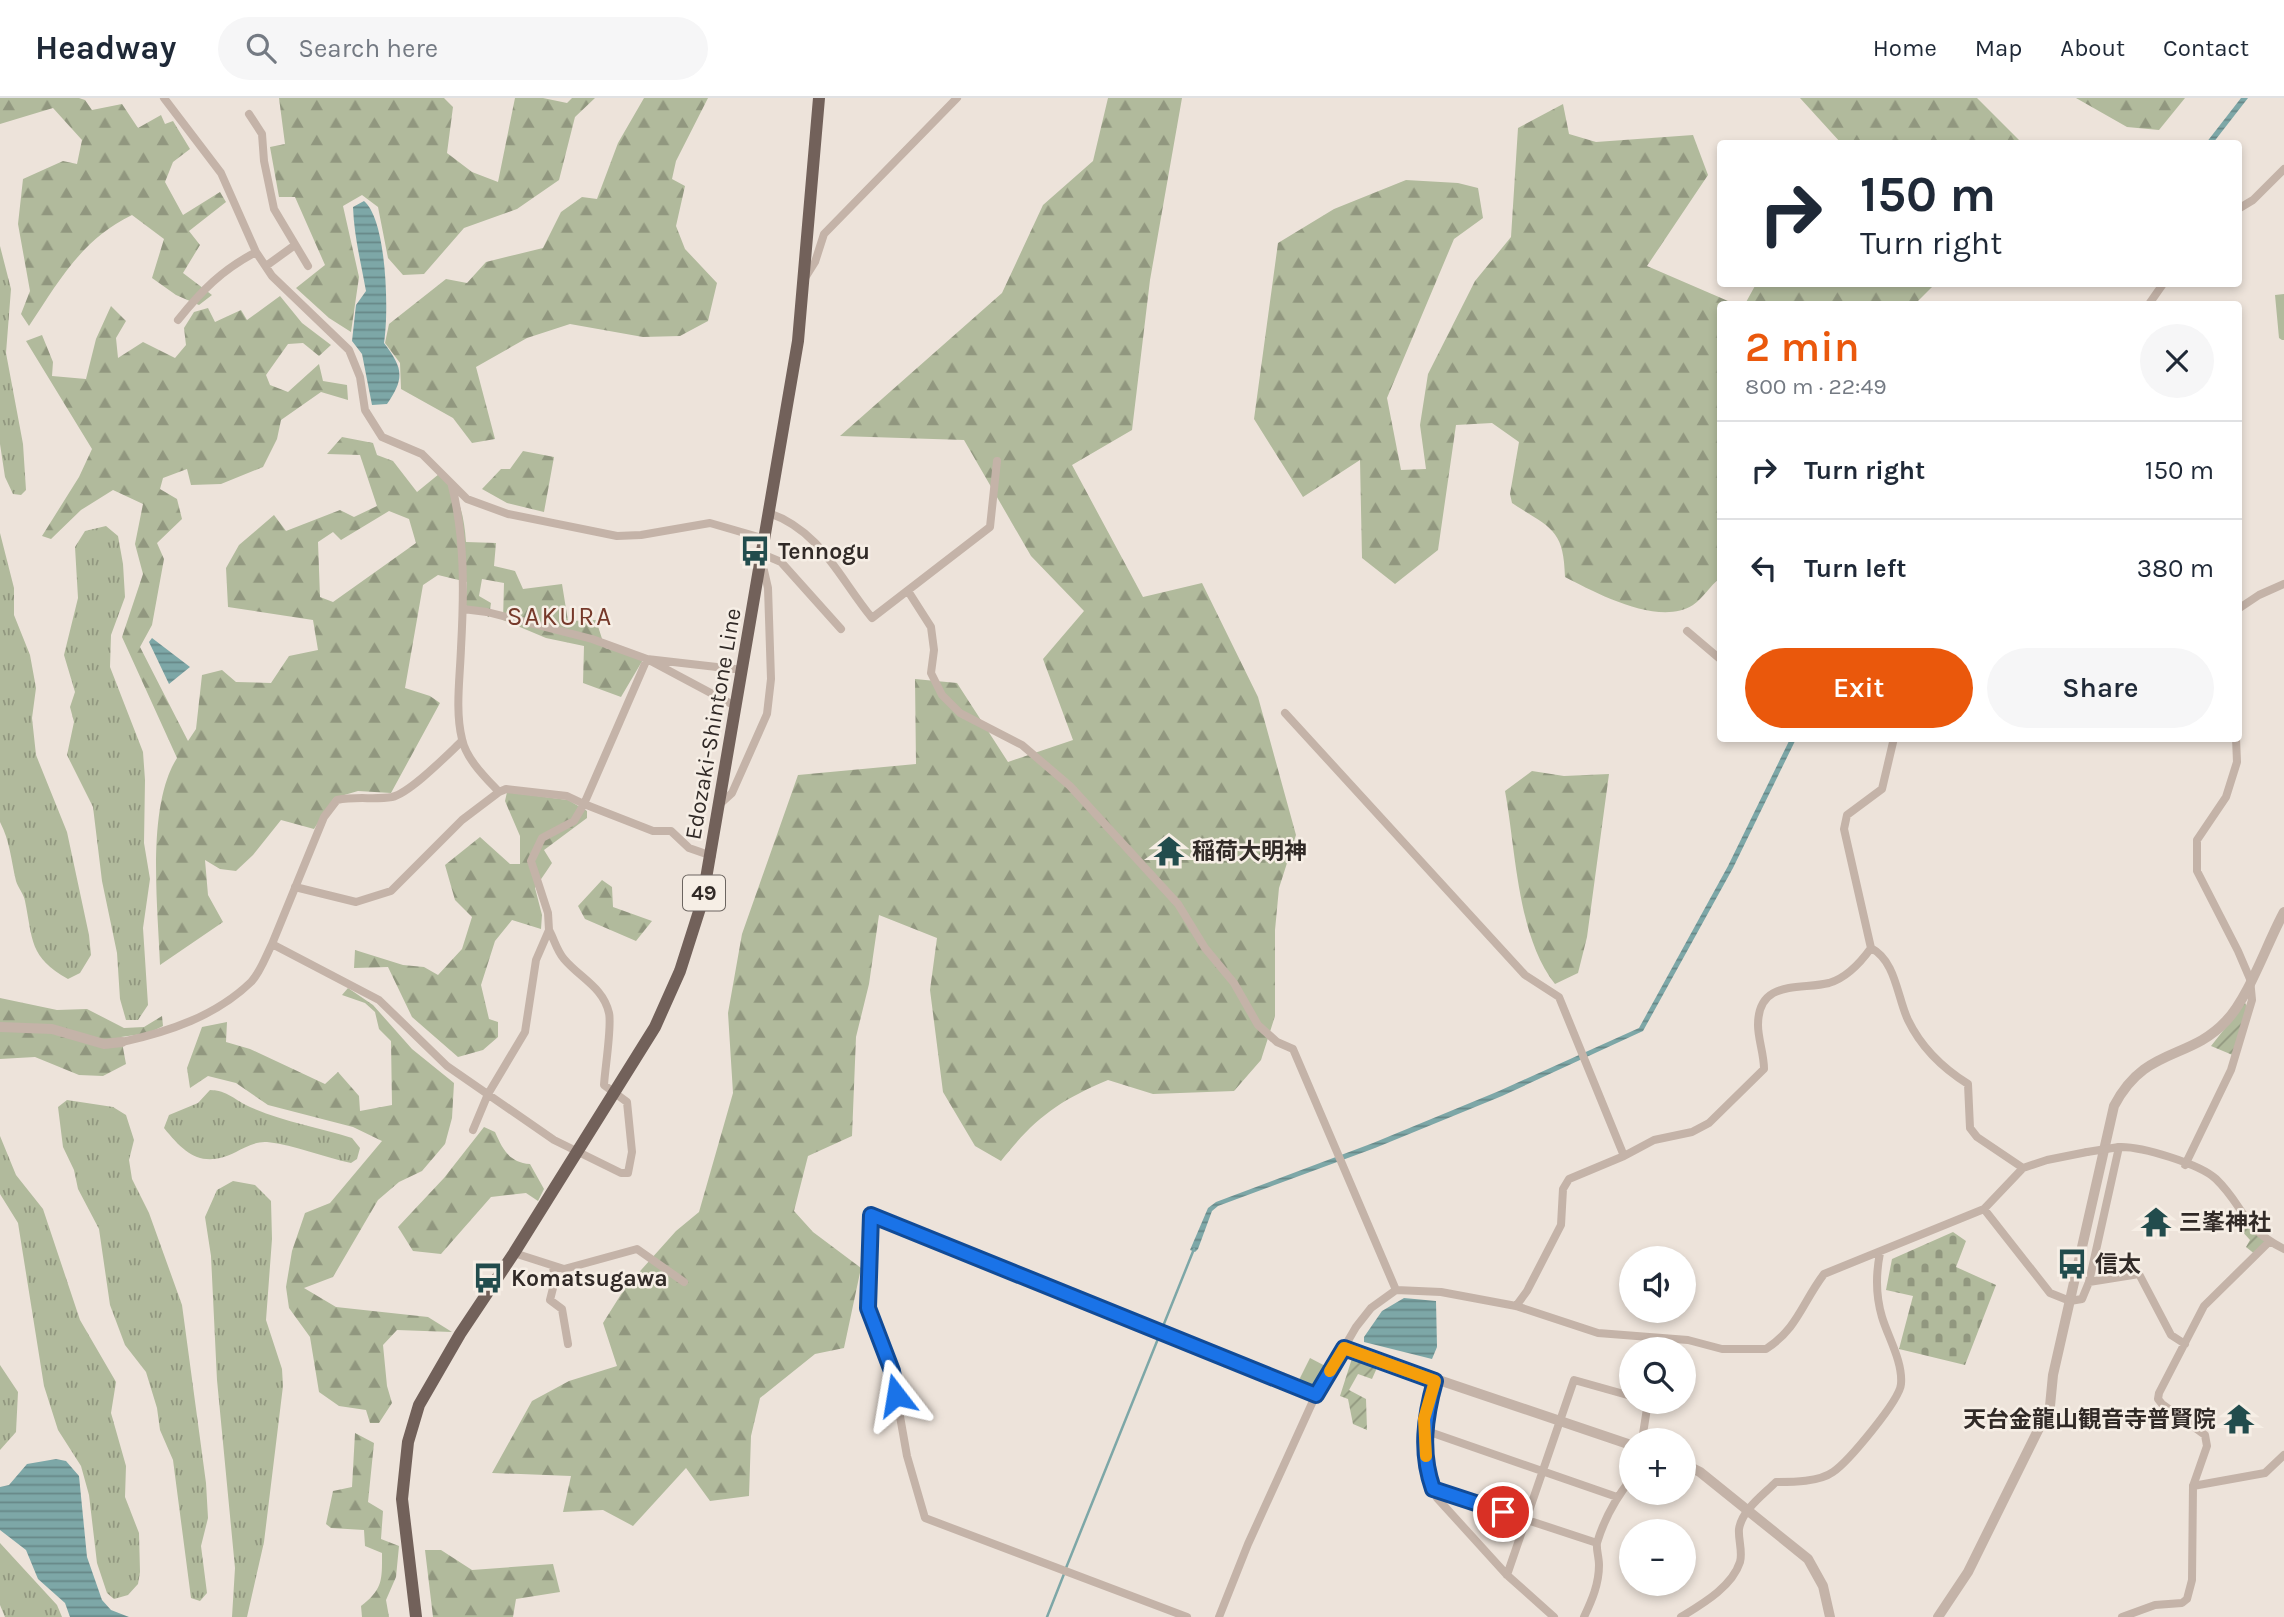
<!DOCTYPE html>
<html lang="en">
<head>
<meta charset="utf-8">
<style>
	body { margin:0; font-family:Karla,"Noto Sans JP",sans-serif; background:#f6f6f7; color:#1f2937; height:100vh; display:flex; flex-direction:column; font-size:26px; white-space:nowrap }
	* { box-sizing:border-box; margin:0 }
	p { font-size:23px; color:#747a83 }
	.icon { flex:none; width:38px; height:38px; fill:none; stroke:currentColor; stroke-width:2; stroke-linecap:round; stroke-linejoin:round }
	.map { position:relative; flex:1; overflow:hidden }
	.details { position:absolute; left:1717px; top:203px; width:525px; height:441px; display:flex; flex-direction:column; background:#fff; border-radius:7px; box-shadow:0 4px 10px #0003 }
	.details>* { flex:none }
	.banner { position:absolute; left:1717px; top:42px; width:525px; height:147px; border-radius:7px; box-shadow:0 4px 10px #0003; background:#fff; color:#1f2937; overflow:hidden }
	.fabs { position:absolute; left:1619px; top:1148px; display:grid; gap:14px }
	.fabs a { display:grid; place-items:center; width:77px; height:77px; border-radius:50%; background:#fff; box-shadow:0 4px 10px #0003; font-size:35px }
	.pin { position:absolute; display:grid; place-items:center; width:60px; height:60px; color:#fff; margin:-30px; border:4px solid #fff; border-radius:50%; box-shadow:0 2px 7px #0007 }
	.me { position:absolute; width:77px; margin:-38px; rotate:346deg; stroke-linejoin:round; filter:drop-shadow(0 0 5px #0008) }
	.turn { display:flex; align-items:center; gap:24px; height:147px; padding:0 28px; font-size:32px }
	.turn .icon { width:91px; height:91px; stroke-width:2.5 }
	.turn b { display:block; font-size:49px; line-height:60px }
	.round { display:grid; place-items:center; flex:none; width:74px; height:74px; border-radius:37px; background:#f6f6f7 }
	.headline { display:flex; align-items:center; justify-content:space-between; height:119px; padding:0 28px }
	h1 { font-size:42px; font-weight:600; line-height:52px; color:#ea580c }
	.button { display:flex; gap:14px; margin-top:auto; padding:14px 28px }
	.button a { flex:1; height:80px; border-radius:42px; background:#ea580c; color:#fff; font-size:28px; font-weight:600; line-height:80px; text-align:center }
	.button a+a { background:#f6f6f7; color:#1f2937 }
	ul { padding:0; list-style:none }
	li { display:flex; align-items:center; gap:21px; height:98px; padding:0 28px; border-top:2px solid #e0e1e3 }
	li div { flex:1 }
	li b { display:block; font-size:26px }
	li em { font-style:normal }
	header { display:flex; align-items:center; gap:42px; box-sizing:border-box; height:98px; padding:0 35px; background:#fff; border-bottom:2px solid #e0e1e3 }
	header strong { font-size:33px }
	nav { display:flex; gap:38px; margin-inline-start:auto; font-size:24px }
	.search { width:490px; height:63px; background:#f6f6f7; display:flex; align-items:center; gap:18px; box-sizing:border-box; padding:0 24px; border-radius:38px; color:#747a83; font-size:26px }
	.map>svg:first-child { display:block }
</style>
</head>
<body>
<header>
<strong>Headway</strong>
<div class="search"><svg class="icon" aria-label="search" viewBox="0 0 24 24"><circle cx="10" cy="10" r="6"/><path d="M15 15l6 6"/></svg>Search here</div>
<nav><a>Home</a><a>Map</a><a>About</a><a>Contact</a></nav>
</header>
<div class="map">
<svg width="2284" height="1519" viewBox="0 0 2284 1519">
	<defs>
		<pattern id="grass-tufts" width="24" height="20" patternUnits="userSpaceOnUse" patternTransform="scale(1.75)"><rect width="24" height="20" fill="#b1ba9c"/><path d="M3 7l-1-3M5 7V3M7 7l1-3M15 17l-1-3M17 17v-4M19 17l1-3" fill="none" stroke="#91977f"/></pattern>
		<pattern id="forest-firs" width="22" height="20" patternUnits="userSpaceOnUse" patternTransform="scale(1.75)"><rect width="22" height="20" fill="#b1ba9c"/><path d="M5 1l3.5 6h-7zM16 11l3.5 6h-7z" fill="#91977f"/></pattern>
		<pattern id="cemetery-stones" width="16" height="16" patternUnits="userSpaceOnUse" patternTransform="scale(1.75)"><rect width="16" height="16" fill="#b1ba9c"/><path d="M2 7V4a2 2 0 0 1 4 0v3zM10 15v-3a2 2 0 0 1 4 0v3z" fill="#91977f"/></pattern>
		<pattern id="garden-furrows" width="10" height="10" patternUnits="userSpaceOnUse" patternTransform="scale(1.75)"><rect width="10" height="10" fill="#b1ba9c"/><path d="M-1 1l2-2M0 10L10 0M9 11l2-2" fill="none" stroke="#91977f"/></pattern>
		<pattern id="water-rules" width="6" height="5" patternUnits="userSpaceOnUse" patternTransform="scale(1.75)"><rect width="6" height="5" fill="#7da7a7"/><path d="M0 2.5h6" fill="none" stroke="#678888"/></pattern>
	</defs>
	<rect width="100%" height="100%" fill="#ede3da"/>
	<path fill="url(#grass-tufts)" d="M0,148L11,191L6,255L23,346L26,392L21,397L13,396L5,379L0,346Z
		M106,428L118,438L123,466L125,499L111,537L110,569L143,654L145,682L144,745L150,781L143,830L148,907L138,922H126L120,901L117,855L102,783L93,709L67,657L74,624L70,609L75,594L64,557L78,500L75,449L85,433Z
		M0,435L14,490V517L30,557L36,590L32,620L36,657L67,734L89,837L91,857L80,875L68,881C29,859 33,842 25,803C24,796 18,790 16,783C11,762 10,743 0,724Z
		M210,992C227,992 236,1003 250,1009C283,1024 318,1029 352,1040L360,1050L357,1061L351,1065C322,1059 296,1047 267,1044C257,1043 245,1049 236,1054C202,1071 185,1056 164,1030L169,1017L198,1005Z
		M67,1002L113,1009L126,1017L134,1042L129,1062L132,1081L149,1115L182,1207L206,1385L208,1420L201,1448L207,1495L200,1503L191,1500L173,1362L160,1332L157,1310L146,1274L125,1247L110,1207L99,1131L78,1091L74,1072L63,1049L58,1009Z
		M0,1038L16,1077L43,1111L80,1222L116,1284L111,1315L126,1368L125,1399L139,1435L140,1474L138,1486L128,1497L114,1501L107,1495L97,1465L89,1397L81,1368L58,1332L44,1288L18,1125L0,1096Z
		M233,1083L255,1087L271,1103L272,1141L266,1222L282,1271L283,1288L264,1444L247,1519H232L235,1470L217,1282L211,1158L205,1119L217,1092Z
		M0,1267L18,1294L16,1334L0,1352Z
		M0,1445L57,1507L62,1519H5L0,1507Z"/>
	<path fill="url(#forest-firs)" fill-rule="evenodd" d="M0,0H79L85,2L92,12L122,6L138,30L161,17L165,26L173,23L190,51L173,64L165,84L183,117L220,94L226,104L189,133L200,147L183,175L212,197L199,207L176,197L152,180L164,141L132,117C81,142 59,183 29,228L21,216L30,193L18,126L23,81L63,63L77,66L82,42L53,10L0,26Z
		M279,0H444L453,9L447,55L472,74L498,84L515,0H543L567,5L572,0H595L575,19L559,82L517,111L464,130L424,176L403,177L388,160L378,109L362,97L343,108L359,179L351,234L329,220L296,190L325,167L295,99H279L270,49L285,46Z
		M644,0H708L676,63L672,81L685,88L676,128L685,151L717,185L708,223L680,238L643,239L570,226L527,240L476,269L495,341L472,345L453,320L401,291L400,265L385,245L389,226L446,181L467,185L486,164L543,150L561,114L582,99L597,101L618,45Z
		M1108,0H1182L1150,182L1132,332L1072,367L1143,499L1202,485L1258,599L1296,737L1279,790L1275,832V918L1261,962L1234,993L1153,996L1108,982C1058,1003 1034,1021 1001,1063L975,1048L943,994L930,892L937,840L879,817L869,886L856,939L852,1038L808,1058L794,1113L813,1134L861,1170L844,1250L815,1256L760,1300L751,1338L749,1398L710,1403L686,1370L633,1428L603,1412L563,1414L571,1378L492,1375L532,1303L569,1283L617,1268L603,1225L625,1190L676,1133L699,1114L733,995L728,915L742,836L798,677L916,666L915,581L957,585L1008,664L1073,642L1043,561L1084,513L1031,458L964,342L840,338L1002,195L1043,107L1093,63Z
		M1800,0H1977L2022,45H1841Z
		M2076,0H2185L2159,32L2127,29Z
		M1563,6L1569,36L1596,44L1693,37L1708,77L1647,168L1735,206H1720V480C1710,488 1703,500 1693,507C1659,529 1596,495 1565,479C1564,430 1550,430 1512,405L1510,396L1519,344L1492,325L1456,327L1438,452L1395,486L1362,460L1360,362L1303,399L1254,321L1278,145L1334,111L1406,82L1458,85L1478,90L1483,120L1454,141L1387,300L1401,372L1426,371L1420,327L1428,276L1475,183L1511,139L1518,30Z
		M1756,186H1935L1915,206H1745Z
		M280,198L302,225L331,247L319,258L303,245L288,246L266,277L270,287L288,294L319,266L323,283L347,287L348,302L321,294L281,322L277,341L263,369L221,386L191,387L187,371L163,380L160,391L177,401L182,421L157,445L164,461L152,527L140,549L188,643L196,631L202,577L222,572L236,584L271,585L289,558L318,552L313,522L228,509L226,470L239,447L274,417L286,433L340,412L354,419L377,408L360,357L327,356L342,339L373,345L377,357L393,363L417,394L439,376C460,395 464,418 466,444L496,445L494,468L515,473L523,491L562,486L568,523L596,522L605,550L644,560L621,599L583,585L584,548L546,540L503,522L504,485L482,481L479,498L491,505L489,519L465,507L467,484L438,477L423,487L405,590L430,598L440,605L391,695L358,693L334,700L314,731L281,722L253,757L236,773L220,771L205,762L208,797L223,824L160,867C158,809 146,709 177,660L122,539L143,476L135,446L143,406L113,392L81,412L51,441L42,438L79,379L92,351L26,243L42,237L53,264L52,278L86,281L96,241L111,208L126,223L116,240L118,260L143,244L175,260L186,247L184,230L194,214L208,210L215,224L241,212L247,222ZM389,413L409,421L416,445L333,504L320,499L318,444L333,434L341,442Z
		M523,353L554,359L544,414L507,405L482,391L501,371H510Z
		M1532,673L1564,678L1609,676L1587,839L1578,875L1555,886C1517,838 1516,752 1505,693Z
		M507,694L568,702L587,713V720L544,752L552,765L535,790L542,817L541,831L512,822L495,843L481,887L489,921L498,924V939L483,952L458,959L412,919L388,869L354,870L355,852L403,867L424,869L438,877L462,851L472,819L455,802L445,767L480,739L510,766H520V738L505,703Z
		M602,782L612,789L613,809L652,823L636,843L585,821L578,808Z
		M348,890L373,907L412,951L454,985L452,1020L445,1046L422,1073L399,1084L378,1102L333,1179L304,1190L336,1209L428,1219L452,1234L397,1232L383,1247L387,1288L392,1305L379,1325H370L366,1312L339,1308L319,1294L310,1239L289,1210L286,1189L292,1153L305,1115L330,1105L382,1043L353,1029L268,1007L236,985L208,978L190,990L187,970L202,929L227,924L226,944L250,951L325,986L338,974L359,998L360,1013L392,1007L391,943L379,931L375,914L365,905L342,897Z
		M0,900L57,912L87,911L124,930L144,929L162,918L163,928L149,935L121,939L126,966L103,978L79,977L35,959L0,961Z
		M484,1029L495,1034C503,1052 509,1064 530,1066L544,1091L538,1103L526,1095L491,1099L441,1156L413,1153L398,1129L444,1080Z
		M355,1335L374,1345L368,1404L383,1413L381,1441L399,1448L396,1479L386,1502L389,1519H362L361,1508C383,1491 382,1482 382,1455L365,1448L364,1432L331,1430L326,1426L333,1393L352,1389Z
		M425,1452H441L472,1472L553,1466L560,1494L516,1501L513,1519H433Z"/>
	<path fill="url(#cemetery-stones)" d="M1953,1134L1966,1143L1956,1169L1996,1187L1965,1267L1899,1251L1913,1198L1886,1192L1892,1161Z"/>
	<path fill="#b1ba9c" d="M2284,196V242H2282L2279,240L2275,197Z
		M1310,1260L1331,1271L1316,1297L1296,1288Z"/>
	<path fill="url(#garden-furrows)" d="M2245,905L2249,911L2235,958L2211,948Z
		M2239,1114L2270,1143L2256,1157L2246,1149L2250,1142L2231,1121Z
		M1354,1254L1380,1263L1372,1281L1358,1276L1349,1292L1366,1301L1367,1332L1353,1326L1348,1301L1340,1298Z"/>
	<path fill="url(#water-rules)" d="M2241,0H2248L2213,45H2206Z
		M364,103C387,122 389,215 384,245C403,270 405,280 387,306L372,307L362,256L352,243L356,207L366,193C361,165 354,138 353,109Z
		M152,540L190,569L169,586L149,544Z
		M1790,641H1796L1733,770L1643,933L1502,998L1375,1050L1218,1108L1212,1113L1198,1151L1195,1154L1190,1152L1208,1110L1216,1104L1373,1045L1499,993L1639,930L1728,768Z
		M1404,1200L1436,1203L1437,1249L1432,1261L1364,1244V1239L1382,1213Z
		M56,1361L66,1363L79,1378L87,1459L102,1502L111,1512L129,1519H70L65,1505L38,1481L26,1452L0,1432V1389L9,1387L27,1366Z"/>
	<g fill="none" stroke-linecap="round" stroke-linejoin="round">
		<path stroke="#7da7a7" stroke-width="2.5" d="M1066,1470L1194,1151
			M1047,1519L1064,1476"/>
		<path stroke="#c4b3a8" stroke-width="8" d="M164,0L221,75L256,154L272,178L349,252L360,279L365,312L382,339L422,356L467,401L508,416L617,438L641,437L710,425L765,441
			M249,16L262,36L264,63L274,111L308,168
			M2238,111L2253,102L2284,71
			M266,168L295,147
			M805,180L815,164L824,136L957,0
			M2149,206L2163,186
			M178,222C202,192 222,172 256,154
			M452,388C465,440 464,496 461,550C460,579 455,613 462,641C466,661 486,680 499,694L506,691L567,698L584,706L574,723L542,740L531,763L548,815L549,832L536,862L525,934L488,996L473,1032
			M769,415C821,433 839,480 872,520L990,429L997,363
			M762,456L781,464L841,531
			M908,493L931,529L934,552L931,575L942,597L960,615L1022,647L1070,688L1178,806L1205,850L1234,885L1258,927L1277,944L1293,951L1396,1192
			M463,511L487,514L592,541L647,561L743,572
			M2238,511L2259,497L2284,486
			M1687,533L1720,561
			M1285,615L1525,877L1559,899L1624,1058
			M462,643C448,656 410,695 392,699C375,702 356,698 337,702L324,719L272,846L379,902L447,968L554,1042L621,1075H628L632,1054L627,1004L604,987C605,970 612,928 609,915C603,889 580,880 564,861C557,853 554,841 549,832
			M721,705L732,695L767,616L771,581L768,490L762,464
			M712,758L689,750L671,733H653L584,706L647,561L737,609
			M295,789L356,804L391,793L462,722L499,694
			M1871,850C1896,863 1897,899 1908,922C1921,949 1944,971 1968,986L1970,1030L1977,1039L2023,1070
			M122,944C168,934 216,918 251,884C260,875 266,858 272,846
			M2185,1067L2231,972L2252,902L2250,881L2238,853L2197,773V742L2226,699L2237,664L2236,640
			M1984,1111L2050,1195L2070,1203L2082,1201L2089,1184L2119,1049C2141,1048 2200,1066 2216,1081C2244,1108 2242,1130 2284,1151
			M514,1155L564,1171L637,1151L684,1184
			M553,1169L555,1182L550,1202L562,1211L568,1246
			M2089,1184L2139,1176L2171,1237L2185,1246
			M1516,1208L1527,1193L1561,1127L1563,1091L1569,1081L1624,1058L1654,1042L1692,1034L1709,1025L1764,971C1764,956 1758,941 1758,927C1758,881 1800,892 1829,885C1846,880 1861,864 1871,850L1844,731L1847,717L1882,691L1894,640
			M1435,1283L1424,1321L1427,1369L1437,1400L1507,1477L1554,1519
			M1424,1332L1617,1399
			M1642,1342L1648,1304
			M2193,1388L2265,1375L2284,1357
			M1433,1391L1597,1445
			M1507,1477L1574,1282L1631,1298
			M1187,1519L925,1420L907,1358L892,1273L868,1210L871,1117L1316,1297
			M1219,1519L1248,1446L1313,1303L1356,1229L1371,1210L1396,1192L1441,1194L1516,1208L1598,1235L1688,1242L1722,1251H1766C1798,1230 1802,1205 1824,1176L1984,1111L2023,1070L2047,1062L2087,1054
			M1584,1519C1592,1502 1599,1486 1599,1467C1599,1459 1596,1451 1597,1445C1604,1421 1616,1400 1631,1381
			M1681,1519C1702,1506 1732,1489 1740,1464C1743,1454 1738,1441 1739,1431C1742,1412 1763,1397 1776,1384C1793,1384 1819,1384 1833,1374C1848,1364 1900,1302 1901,1286C1903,1264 1888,1239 1882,1219C1876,1199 1876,1175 1880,1155
			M2122,1519L2155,1507L2182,1505L2187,1501L2192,1482L2193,1388L2207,1348L2205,1337L2162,1306L2158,1301L2159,1295L2204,1208L2270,1143"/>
		<path stroke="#c4b3a8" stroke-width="10" d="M0,929L52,931L104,946L122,944
			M1344,1250L1631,1347
			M1684,1366L1700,1374L1808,1461L1823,1488L1830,1519
			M1938,1519L1968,1474L2050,1308L2053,1277L2114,1008C2145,948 2189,963 2226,923C2249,899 2267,845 2284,814"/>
		<path stroke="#72615a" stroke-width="12" d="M416,1519L402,1401L408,1344L419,1307L460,1236L514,1155L655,929L680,873L702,804L798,243L819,0"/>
		<path stroke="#c4b3a8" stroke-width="8" d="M2087,1054L2119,1049"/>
	</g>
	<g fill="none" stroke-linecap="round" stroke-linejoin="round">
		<g stroke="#114b97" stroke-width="18">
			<path id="route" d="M896,1297L892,1273L868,1210L871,1117L1316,1297L1344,1250L1435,1283C1425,1319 1420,1354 1433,1391L1503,1414"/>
		</g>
		<use href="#route" stroke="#1a73e8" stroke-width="12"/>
		<path stroke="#f59e0b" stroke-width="12" d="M1330,1273L1344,1250L1435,1283L1424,1321L1426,1358"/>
	</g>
	<defs>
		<g id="bus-bare" transform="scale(2.415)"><path d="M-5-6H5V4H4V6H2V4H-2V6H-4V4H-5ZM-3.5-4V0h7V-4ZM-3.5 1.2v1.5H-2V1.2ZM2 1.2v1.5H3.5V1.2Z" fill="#224c4d" stroke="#f6eee5" stroke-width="2.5" paint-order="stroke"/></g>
		<g id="temple-bare" transform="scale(2.415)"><path d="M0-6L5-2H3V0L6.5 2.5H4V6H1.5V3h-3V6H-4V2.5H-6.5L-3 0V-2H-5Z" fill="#224c4d" stroke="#f6eee5" stroke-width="2.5" paint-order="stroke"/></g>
	</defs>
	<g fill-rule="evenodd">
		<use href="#bus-bare" x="755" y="453"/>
		<use href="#temple-bare" x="1169" y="753"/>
		<use href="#temple-bare" x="2156" y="1124"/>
		<use href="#bus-bare" x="2072" y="1166"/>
		<use href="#bus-bare" x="488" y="1180"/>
		<use href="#temple-bare" x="2239" y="1321"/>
	</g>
	<g text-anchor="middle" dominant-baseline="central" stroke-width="5" stroke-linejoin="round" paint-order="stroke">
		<rect fill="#f6eee5" stroke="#6c6560" stroke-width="2" x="683" y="777.5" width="42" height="35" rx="5"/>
		<g font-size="21" font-weight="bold" fill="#312a27">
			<text x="704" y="795">49</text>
		</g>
		<g font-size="23" font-weight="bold" fill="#312a27" stroke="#f6eee5" text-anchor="start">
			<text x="778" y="453">Tennogu</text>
			<text x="1192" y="753">稲荷大明神</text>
			<text x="2179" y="1124">三峯神社</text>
			<text x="2095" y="1166">信太</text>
			<text x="511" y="1180">Komatsugawa</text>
			<text x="2216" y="1321" text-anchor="end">天台金龍山観音寺普賢院</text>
		</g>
		<g font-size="23" fill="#312a27" stroke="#f6eee5">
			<text transform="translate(713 626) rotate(-80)">Edozaki-Shintone Line</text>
		</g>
		<g font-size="26" letter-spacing="2" fill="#76392a" stroke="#f6eee5">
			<text x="560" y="518">SAKURA</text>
		</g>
	</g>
</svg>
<div class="fabs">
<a><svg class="icon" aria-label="sound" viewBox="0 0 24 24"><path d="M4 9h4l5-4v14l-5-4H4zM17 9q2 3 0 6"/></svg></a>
<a><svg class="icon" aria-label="search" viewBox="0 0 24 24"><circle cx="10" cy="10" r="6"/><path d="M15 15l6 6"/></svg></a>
<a>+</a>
<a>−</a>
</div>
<div class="pin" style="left:1503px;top:1414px;background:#d93025"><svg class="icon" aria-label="arrive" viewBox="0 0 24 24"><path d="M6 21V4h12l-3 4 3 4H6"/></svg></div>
<svg class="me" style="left:896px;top:1297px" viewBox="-20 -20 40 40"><path d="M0-17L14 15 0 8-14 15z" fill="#1a73e8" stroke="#fff" stroke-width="4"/></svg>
<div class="banner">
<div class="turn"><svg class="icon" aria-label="right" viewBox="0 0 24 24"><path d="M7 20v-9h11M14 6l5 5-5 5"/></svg><div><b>150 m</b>Turn right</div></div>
</div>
<section class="details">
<div class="headline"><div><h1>2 min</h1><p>800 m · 22:49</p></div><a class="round"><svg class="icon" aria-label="close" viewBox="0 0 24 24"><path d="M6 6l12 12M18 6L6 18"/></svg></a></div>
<ul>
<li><svg class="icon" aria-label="right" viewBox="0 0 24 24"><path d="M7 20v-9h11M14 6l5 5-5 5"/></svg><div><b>Turn right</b></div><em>150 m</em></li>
<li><svg class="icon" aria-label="left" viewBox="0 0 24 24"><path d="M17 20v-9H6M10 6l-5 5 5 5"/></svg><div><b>Turn left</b></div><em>380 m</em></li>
</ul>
<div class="button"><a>Exit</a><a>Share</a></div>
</section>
</div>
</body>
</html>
